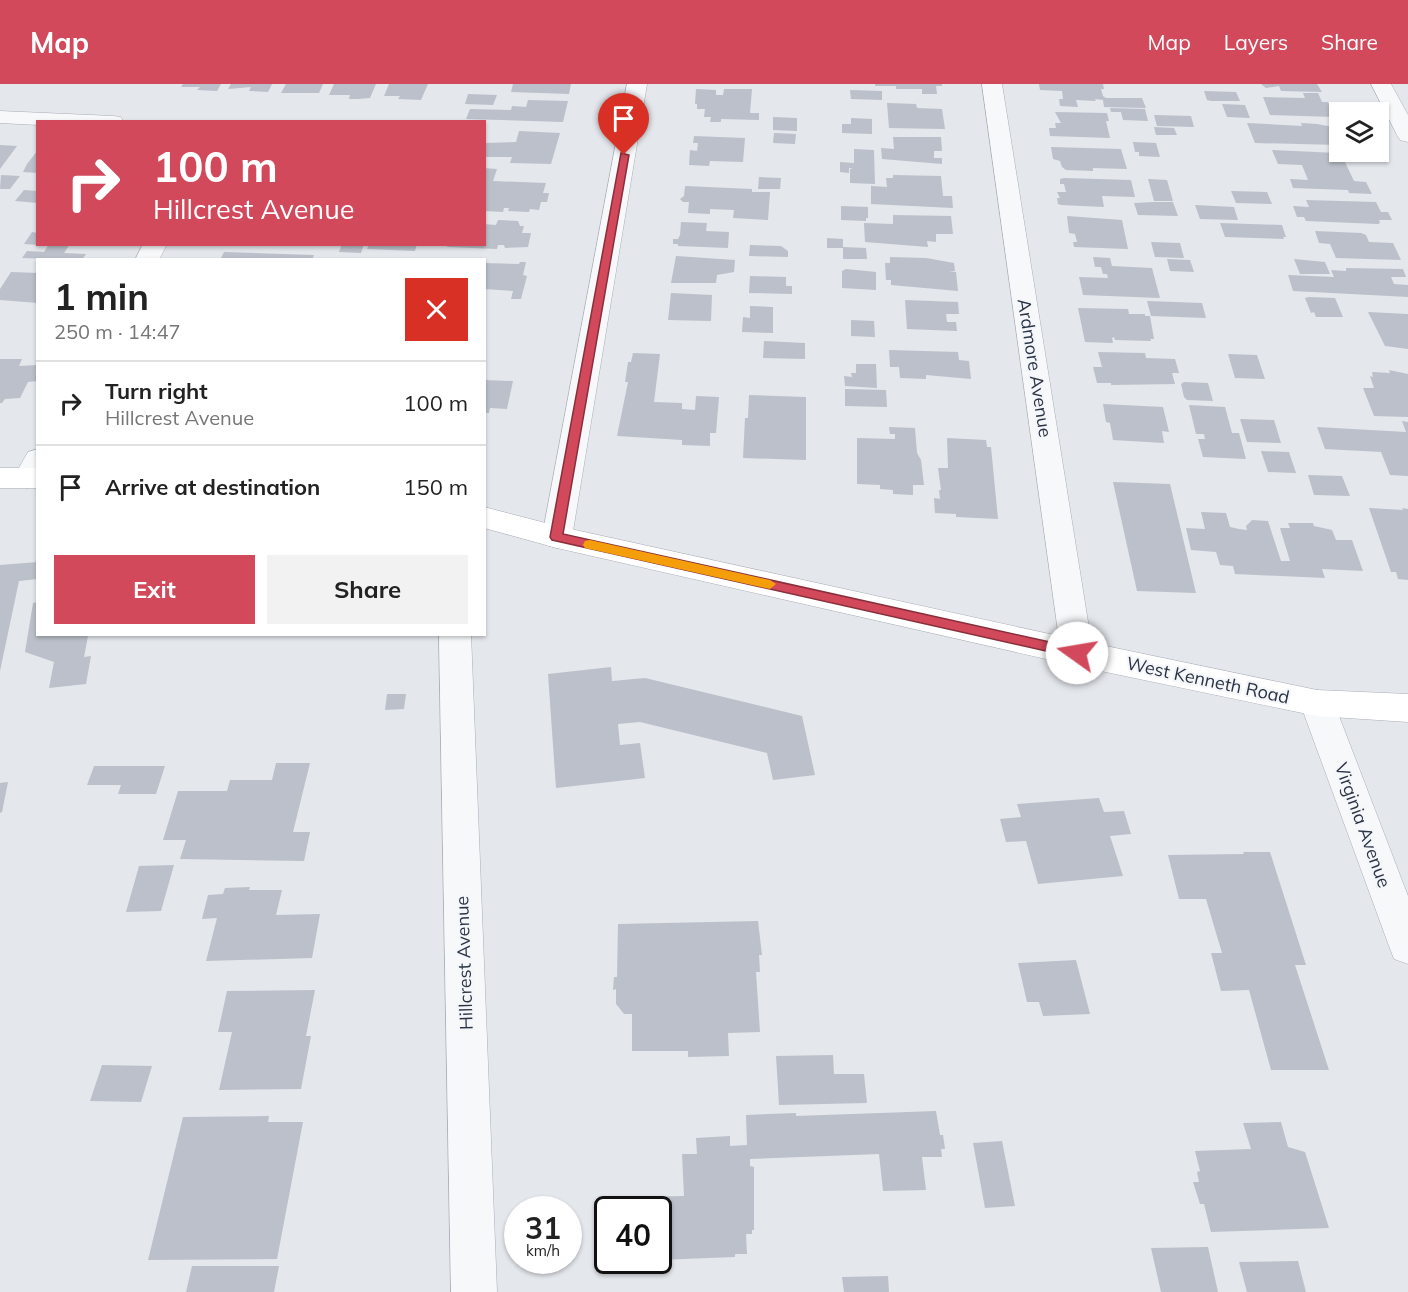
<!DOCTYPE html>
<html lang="en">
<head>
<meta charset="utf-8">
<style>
	body { margin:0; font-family:Mulish,sans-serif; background:#f2f2f2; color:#222; height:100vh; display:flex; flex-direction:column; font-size:22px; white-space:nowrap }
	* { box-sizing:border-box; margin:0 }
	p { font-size:20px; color:#767676 }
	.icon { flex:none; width:33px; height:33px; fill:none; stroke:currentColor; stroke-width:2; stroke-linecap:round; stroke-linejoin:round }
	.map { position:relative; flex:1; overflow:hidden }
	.sheet { position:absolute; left:36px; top:174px; width:450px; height:378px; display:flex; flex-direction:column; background:#fff; border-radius:0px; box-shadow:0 2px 4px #0004 }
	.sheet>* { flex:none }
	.banner { position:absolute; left:36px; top:36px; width:450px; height:126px; border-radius:0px; box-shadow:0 2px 4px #0004; background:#d1495b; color:#fff; overflow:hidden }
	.fabs { position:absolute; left:1329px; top:18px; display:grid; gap:12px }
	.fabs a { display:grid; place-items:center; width:60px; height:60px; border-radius:0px; background:#fff; box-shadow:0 2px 4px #0004; font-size:30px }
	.speed { position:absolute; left:504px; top:1112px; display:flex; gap:12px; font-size:30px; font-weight:700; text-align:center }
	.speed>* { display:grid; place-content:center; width:78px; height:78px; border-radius:50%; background:#fff; box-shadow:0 2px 4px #0004; line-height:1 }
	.speed small { font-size:15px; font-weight:400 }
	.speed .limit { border:3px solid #111; border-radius:9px; background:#fff; color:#111 }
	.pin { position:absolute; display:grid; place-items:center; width:51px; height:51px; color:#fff; margin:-62px -26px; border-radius:50% 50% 50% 0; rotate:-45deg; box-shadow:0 0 6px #0007 }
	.pin .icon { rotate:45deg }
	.me { position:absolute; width:66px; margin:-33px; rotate:283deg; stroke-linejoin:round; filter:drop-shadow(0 0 4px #0008) }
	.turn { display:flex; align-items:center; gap:21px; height:126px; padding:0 18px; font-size:27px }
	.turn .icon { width:78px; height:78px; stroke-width:2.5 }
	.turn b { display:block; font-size:42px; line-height:51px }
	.round { display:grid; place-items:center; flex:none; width:63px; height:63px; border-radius:0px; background:#f2f2f2 }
	.head { display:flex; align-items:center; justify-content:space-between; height:102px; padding:0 18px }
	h1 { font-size:36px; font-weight:700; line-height:45px }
	.button { display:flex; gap:12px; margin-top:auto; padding:12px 18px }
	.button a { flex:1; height:69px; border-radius:0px; background:#d1495b; color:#fff; font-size:24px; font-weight:700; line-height:69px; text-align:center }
	.button a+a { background:#f2f2f2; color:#222 }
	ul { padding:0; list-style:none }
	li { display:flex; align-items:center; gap:18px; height:84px; padding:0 18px; border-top:2px solid #e0e0e0 }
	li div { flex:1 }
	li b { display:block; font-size:22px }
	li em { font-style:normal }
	header { display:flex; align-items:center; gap:36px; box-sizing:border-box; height:84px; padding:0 30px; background:#d1495b; color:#fff }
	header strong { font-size:28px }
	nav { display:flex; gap:33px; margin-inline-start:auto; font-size:21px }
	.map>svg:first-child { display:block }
</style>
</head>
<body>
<header>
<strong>Map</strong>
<nav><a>Map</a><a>Layers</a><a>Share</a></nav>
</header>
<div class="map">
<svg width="1408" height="1208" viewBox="0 0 1408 1208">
	<rect width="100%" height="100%" fill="#e4e7ec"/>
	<path fill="#bbc0ca" d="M183,0H221L217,7L197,6L200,3H181Z
		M231,0H272L268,8L249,7L251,3L228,5Z
		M286,0H323L319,9H281Z
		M334,0H376L370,14L358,15H349L350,11H329Z
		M389,0H428L421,16L398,15L400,12H384Z
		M513,0H571L569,10L511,8Z
		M875,0H942V2H936L937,10H922V5H896V2H875Z
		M1039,0H1103L1104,5H1101L1103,12L1106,14H1142L1146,24L1104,23L1103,16L1095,15L1096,17L1076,16L1078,23L1060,22L1059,15H1063L1062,7L1040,6Z
		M1261,0H1317L1322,8L1281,7L1279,2L1266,4Z
		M696,5L716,6V11H723L724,5H752L750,29H759V36L721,35V38H710L711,33H704L705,25H697V20H695Z
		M850,6L882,7V16L851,15Z
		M1204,7L1236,8L1240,17H1211L1207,16Z
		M1303,9H1318L1322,18H1328L1335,33L1270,31L1263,13L1305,14Z
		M468,10L497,11L493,21L465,20Z
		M528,16L568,17L563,38L466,35L470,25L511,26L512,22L526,23Z
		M887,19L916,20L917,24L942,25L945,45L889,44Z
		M1222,20L1245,21L1250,34L1227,33Z
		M1110,24L1145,25L1148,37L1123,36L1121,28H1111Z
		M1055,28L1107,29L1109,37H1106L1110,54L1050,52L1049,44H1056L1055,39H1061Z
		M1154,31L1191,32L1194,43L1157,42Z
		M773,33L797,34V47L773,46Z
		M851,34L872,35V50L842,49V40H851Z
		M1247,39L1302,42L1301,39L1317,40L1333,43L1336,48L1340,49V61L1255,59Z
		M1154,43L1174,44L1177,51H1156Z
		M519,47L560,49L551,80L510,79L512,73H484V59L516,58Z
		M774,49L796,50L795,60L773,59Z
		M694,52L745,54L743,78L710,77L709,82L689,81L690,66L697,67L698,59H693Z
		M893,53H941L942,67H934V74H942V80L882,75L881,64L894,65Z
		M1133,58L1156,59L1160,73L1139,72V68H1135Z
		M0,61L17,62L0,85Z
		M1051,63L1121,65L1127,85L1093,84V87L1066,86L1062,83L1060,77L1053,75Z
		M854,65L874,66L875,100L850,99V85L853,84H849V89L840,88V78L854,79Z
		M38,66V89L23,88L27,80Z
		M1272,66L1337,69L1341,75L1340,76H1344L1354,97L1366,98L1372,110L1349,109L1348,106L1293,104L1290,95L1308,96L1302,81L1278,80Z
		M484,84L497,85L493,97L546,99L543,109H549L547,118H541L539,126L530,125L529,128L508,127L509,124H504L503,128L484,127Z
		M1,91L20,92L10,105H0Z
		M893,91L941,92L943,112H952L953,124L871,120V102L887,103L886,94H893Z
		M759,93L781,94L780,105H758Z
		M1064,94L1131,96L1135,113L1102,112L1104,123L1061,121L1058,120L1057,114H1060L1057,108H1066L1064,100H1060V95Z
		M1148,95L1167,96L1173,117H1154Z
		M685,102L752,105V108H770L768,136L733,134L734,126L710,125V130L688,129L689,118H683L680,115L684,112Z
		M24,106L38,107V119L15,117Z
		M1231,107L1267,108L1272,120L1236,119Z
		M1306,116L1376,118L1381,128H1388L1392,136H1379L1380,139L1378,140L1306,137L1304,133H1297L1293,122L1309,123Z
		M1155,118H1173L1178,132L1138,131L1134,119Z
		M1195,121L1234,123L1238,136L1200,135Z
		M841,122L868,123V134H866V137L841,136Z
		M893,131L951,132L953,150H936V158L927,157L928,163L865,158L864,139L893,140Z
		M1067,132L1122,136L1128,165L1074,163L1073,158H1077L1075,150L1069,149Z
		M498,136L518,137L520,142H524L522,149H531L528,163L505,164L504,161H498L497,165L447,163L448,160H484V140L496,141Z
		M681,138L707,139L706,147L729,148L728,164L678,162V160H673V155H678L680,151Z
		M1220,139L1282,141L1286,153H1283L1284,155L1225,153Z
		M1315,147L1361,149L1366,151L1369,158L1393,159L1401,176L1336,174L1330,160L1319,159Z
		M32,148L38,149V161L24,160Z
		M827,154L843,155V163L866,164L867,175H843V164H827Z
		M1151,158L1180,159L1184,174L1155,173Z
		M49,160H70L64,169L86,170L82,176L22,174L27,167L44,168Z
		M342,160H364L361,169L339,168Z
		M369,160H417L415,167L367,165Z
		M750,161L781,162L788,167V173L749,172Z
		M224,168L314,171L312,176H220Z
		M676,172L735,176L734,188L717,191L716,199H671Z
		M890,173L926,174L954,179L955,187L949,188H956L958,207L891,201V196H886L885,179H890Z
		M1093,173L1110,174L1112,182L1152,184L1160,214L1083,211L1079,193L1108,194L1107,190H1103L1101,183H1095Z
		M1167,175L1190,176L1194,188L1170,187Z
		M1294,175L1325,178L1330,190H1300Z
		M520,178H526L523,191L527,192L521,215H511L513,207L484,205V179L519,180Z
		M1346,184L1403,185L1406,193H1391L1394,200L1408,201V213L1293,207L1288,191L1334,193L1331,186L1346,187Z
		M846,185L876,188V206L842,204V187Z
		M11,188L38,189V219L0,216V205Z
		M750,192L786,193V202H792V210L749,209Z
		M671,209L712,211L711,237L668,236Z
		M1309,213L1335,214L1343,233H1316L1314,228L1311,229L1305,214Z
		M905,216L958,218L959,230H946L947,238H956L957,247L907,245Z
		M1147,217L1202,219L1206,234L1151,232Z
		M750,222L773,223V249L742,248L743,233L750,234Z
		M1078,224L1128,225L1129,230H1145V232H1150L1154,255H1150L1151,257L1115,256L1114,253L1112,254L1113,259L1085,258Z
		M1368,228L1408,230V265L1385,262Z
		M851,236L874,237L875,253L851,252Z
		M764,257L805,259V275L763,274Z
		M889,266L958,268L959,276L969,277L971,295L926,291V295L900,294L899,283H890Z
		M1098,268L1145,269L1146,274L1175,275L1179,289H1172L1175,300L1111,301V299H1097L1093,283H1102Z
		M633,269L660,270L654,318L682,319V325L695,326L696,312L719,313L716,349H710V362L682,361V356L617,352L628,298H625L628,278H631Z
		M1228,270L1257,271L1265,295L1235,294Z
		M0,275H22L19,282L38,281V297L28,298L20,314L5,315L2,319H0Z
		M856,280H876L877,304L845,302L844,292L852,293L851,289H856Z
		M1389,286L1408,290V333L1374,332L1363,304H1374L1370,292L1373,293L1372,288L1390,289Z
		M484,296L513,297L507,325L490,324L489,329H484Z
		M1184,298L1208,299L1213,317L1187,316L1184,313L1181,300Z
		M845,305L886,306L887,323L845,322Z
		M749,311L806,313V376L743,374L745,334H748Z
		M1103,320L1163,323L1169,348L1162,347L1164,359L1113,356L1110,339L1106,338Z
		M1189,321L1225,323L1232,349H1239L1246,375L1203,373L1198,355H1205L1204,350H1196Z
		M1240,335L1274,336L1281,359L1247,358Z
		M1402,337L1408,338V392L1390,391L1381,368L1325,365L1317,343L1406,348Z
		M889,343L915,344L917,369L921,376L924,401H913V411L893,410V406L880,405V401L857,400V354L895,355V350H890Z
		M947,354L986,356L987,363H991L998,435L956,433V430L935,429L934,414L940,415L939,406H941L938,384H948Z
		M1261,367L1289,368L1296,389L1268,388Z
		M1308,391L1342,392L1350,412L1314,411Z
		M1113,398L1170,400L1196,509L1137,507Z
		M1369,424L1403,426L1402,424L1408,425V496L1398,495L1396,488H1391Z
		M1201,428L1226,429L1230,443L1239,445L1247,446L1246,442L1252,436L1268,437L1281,477H1290L1280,444H1290L1288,439H1313L1314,442L1332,446L1336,456H1352L1363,487L1322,485L1325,494L1235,490L1233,482L1220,481L1216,468L1191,466L1186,444L1205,445Z
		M38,478V495L19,497L0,587V481Z
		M38,518V550L88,552L84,573L91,572L86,600L49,604L54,578L25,568L33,519Z
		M611,583L612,597L645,594L802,632L815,691L773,696L767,669L640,638L618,640L620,661L640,659L645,694L556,704L548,590Z
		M387,610H406L404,625L385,626Z
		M276,679H310L293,748H310L304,777L180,775L186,756H163L178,707H227L230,696H272Z
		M94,682H165L156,710H118L121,701H87Z
		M8,698L2,728L0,729V699Z
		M1099,714L1104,728L1124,727L1131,750L1110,752L1123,792L1038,800L1026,757L1006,758L1000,735L1021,733L1017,720Z
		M1243,768H1270L1306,881H1295L1329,986H1271L1249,906L1221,907L1211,869H1222L1206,815H1179L1168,771L1244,770Z
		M174,781L161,827L126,828L139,782Z
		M250,803L249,806H282L276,831L320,830L312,874L206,877L217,834L202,835L208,811L223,810L225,804Z
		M758,837L762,871H759L760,888H756L760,948L728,949L729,972L688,973V967H632V930H624L616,920V905L613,906L614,893H617L618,840Z
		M1076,876L1090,930L1043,932L1039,918H1027L1018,879Z
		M315,906L306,952H311L301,1005L219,1006L232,948H218L227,907Z
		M833,971L834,990H864L867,1019L779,1021L776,972Z
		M102,981L152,982L141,1018L90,1017Z
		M936,1027L940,1051H943L945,1065H941L942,1073H922L926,1106L883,1107L879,1070L750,1075V1082L754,1083V1146H752V1150H746L747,1170H735V1173L658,1176V1125H641V1113L684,1112L682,1070H697L696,1054L730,1052V1062L747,1061L746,1031L796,1029V1032Z
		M269,1032L268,1038H303L277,1175L148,1176L183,1033Z
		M1281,1038L1288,1063L1305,1068L1329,1144L1211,1148L1204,1120H1200L1193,1098H1199L1197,1088L1200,1087L1195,1067L1251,1065L1243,1039Z
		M1002,1057L1015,1122L985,1124L973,1059Z
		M1208,1163L1218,1208H1161L1151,1164Z
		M1298,1177L1306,1208H1247L1239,1178Z
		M192,1182H279L274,1208H186Z
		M888,1192L889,1208H844L842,1193Z"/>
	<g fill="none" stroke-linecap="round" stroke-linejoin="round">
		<g stroke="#a9aeb7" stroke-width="1">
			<path id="street" d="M627,0H647L572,453L568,461L557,464L546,461L542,453Z
				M982,0H1002L1093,569L1088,578L1077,582L1066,578L1061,569Z
				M1371,0H1391L1408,31V58L1400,56L1397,51Z
				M0,27L113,32L121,33L123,38H38V41L0,39Z
				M143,160H167L159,176H135Z
				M38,365V400L27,404L17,401L13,394L28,368Z
				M439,550H471L497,1208H451Z
				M1317,606L1329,610L1334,619L1408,812V880L1394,875L1389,862L1300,619L1305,610Z"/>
		</g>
		<g stroke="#a9aeb7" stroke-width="1">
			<path id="secondary" d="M0,384H38V404H0Z
				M484,423L557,442L1077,556L1317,606L1408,610V638L1317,632L1077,582L557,464L484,444Z"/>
		</g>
		<use href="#street" fill="#f7f8fa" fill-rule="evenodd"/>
		<use href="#secondary" fill="#fff" fill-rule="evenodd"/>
	</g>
	<path fill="#d1495b" stroke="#882f3b" stroke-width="1.5" d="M621,69L629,71L563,450L1077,564L1082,565L1084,569L1082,573L1077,574L552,456L550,453Z"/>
	<path fill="#f59e0b" d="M590,456L770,496L776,500L770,505L585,464L583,461L585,457Z"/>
	<g text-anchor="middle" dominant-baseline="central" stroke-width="4.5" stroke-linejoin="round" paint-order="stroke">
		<g font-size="18" fill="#2b3445" stroke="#f4f6f9">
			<text transform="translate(1035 284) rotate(81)">Ardmore Avenue</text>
			<text transform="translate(1208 596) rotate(12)">West Kenneth Road</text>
			<text transform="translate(1363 741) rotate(70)">Virginia Avenue</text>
			<text transform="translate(464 879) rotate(-92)">Hillcrest Avenue</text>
		</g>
	</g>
</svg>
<div class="fabs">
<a><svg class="icon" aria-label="layers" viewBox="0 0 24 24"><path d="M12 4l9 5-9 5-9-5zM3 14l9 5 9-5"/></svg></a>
</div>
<div class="speed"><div>31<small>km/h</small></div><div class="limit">40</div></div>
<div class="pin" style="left:624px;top:71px;background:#d93025"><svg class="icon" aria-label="arrive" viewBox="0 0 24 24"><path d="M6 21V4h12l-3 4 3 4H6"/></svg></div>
<svg class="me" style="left:1077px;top:569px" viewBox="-20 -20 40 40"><circle r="19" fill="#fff"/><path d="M0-13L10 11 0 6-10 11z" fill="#d1495b"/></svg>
<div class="banner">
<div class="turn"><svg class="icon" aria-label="right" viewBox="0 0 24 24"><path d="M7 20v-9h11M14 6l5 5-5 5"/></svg><div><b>100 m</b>Hillcrest Avenue</div></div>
</div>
<section class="sheet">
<div class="head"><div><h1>1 min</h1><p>250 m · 14:47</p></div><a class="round" style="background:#d93025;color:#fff"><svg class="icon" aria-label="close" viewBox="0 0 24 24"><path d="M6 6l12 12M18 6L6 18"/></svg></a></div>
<ul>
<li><svg class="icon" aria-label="right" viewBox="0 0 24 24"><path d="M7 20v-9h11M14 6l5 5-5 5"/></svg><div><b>Turn right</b><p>Hillcrest Avenue</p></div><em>100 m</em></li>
<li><svg class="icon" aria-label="arrive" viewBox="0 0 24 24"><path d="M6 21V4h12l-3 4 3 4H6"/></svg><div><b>Arrive at destination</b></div><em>150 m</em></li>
</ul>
<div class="button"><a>Exit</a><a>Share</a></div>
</section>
</div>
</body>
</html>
